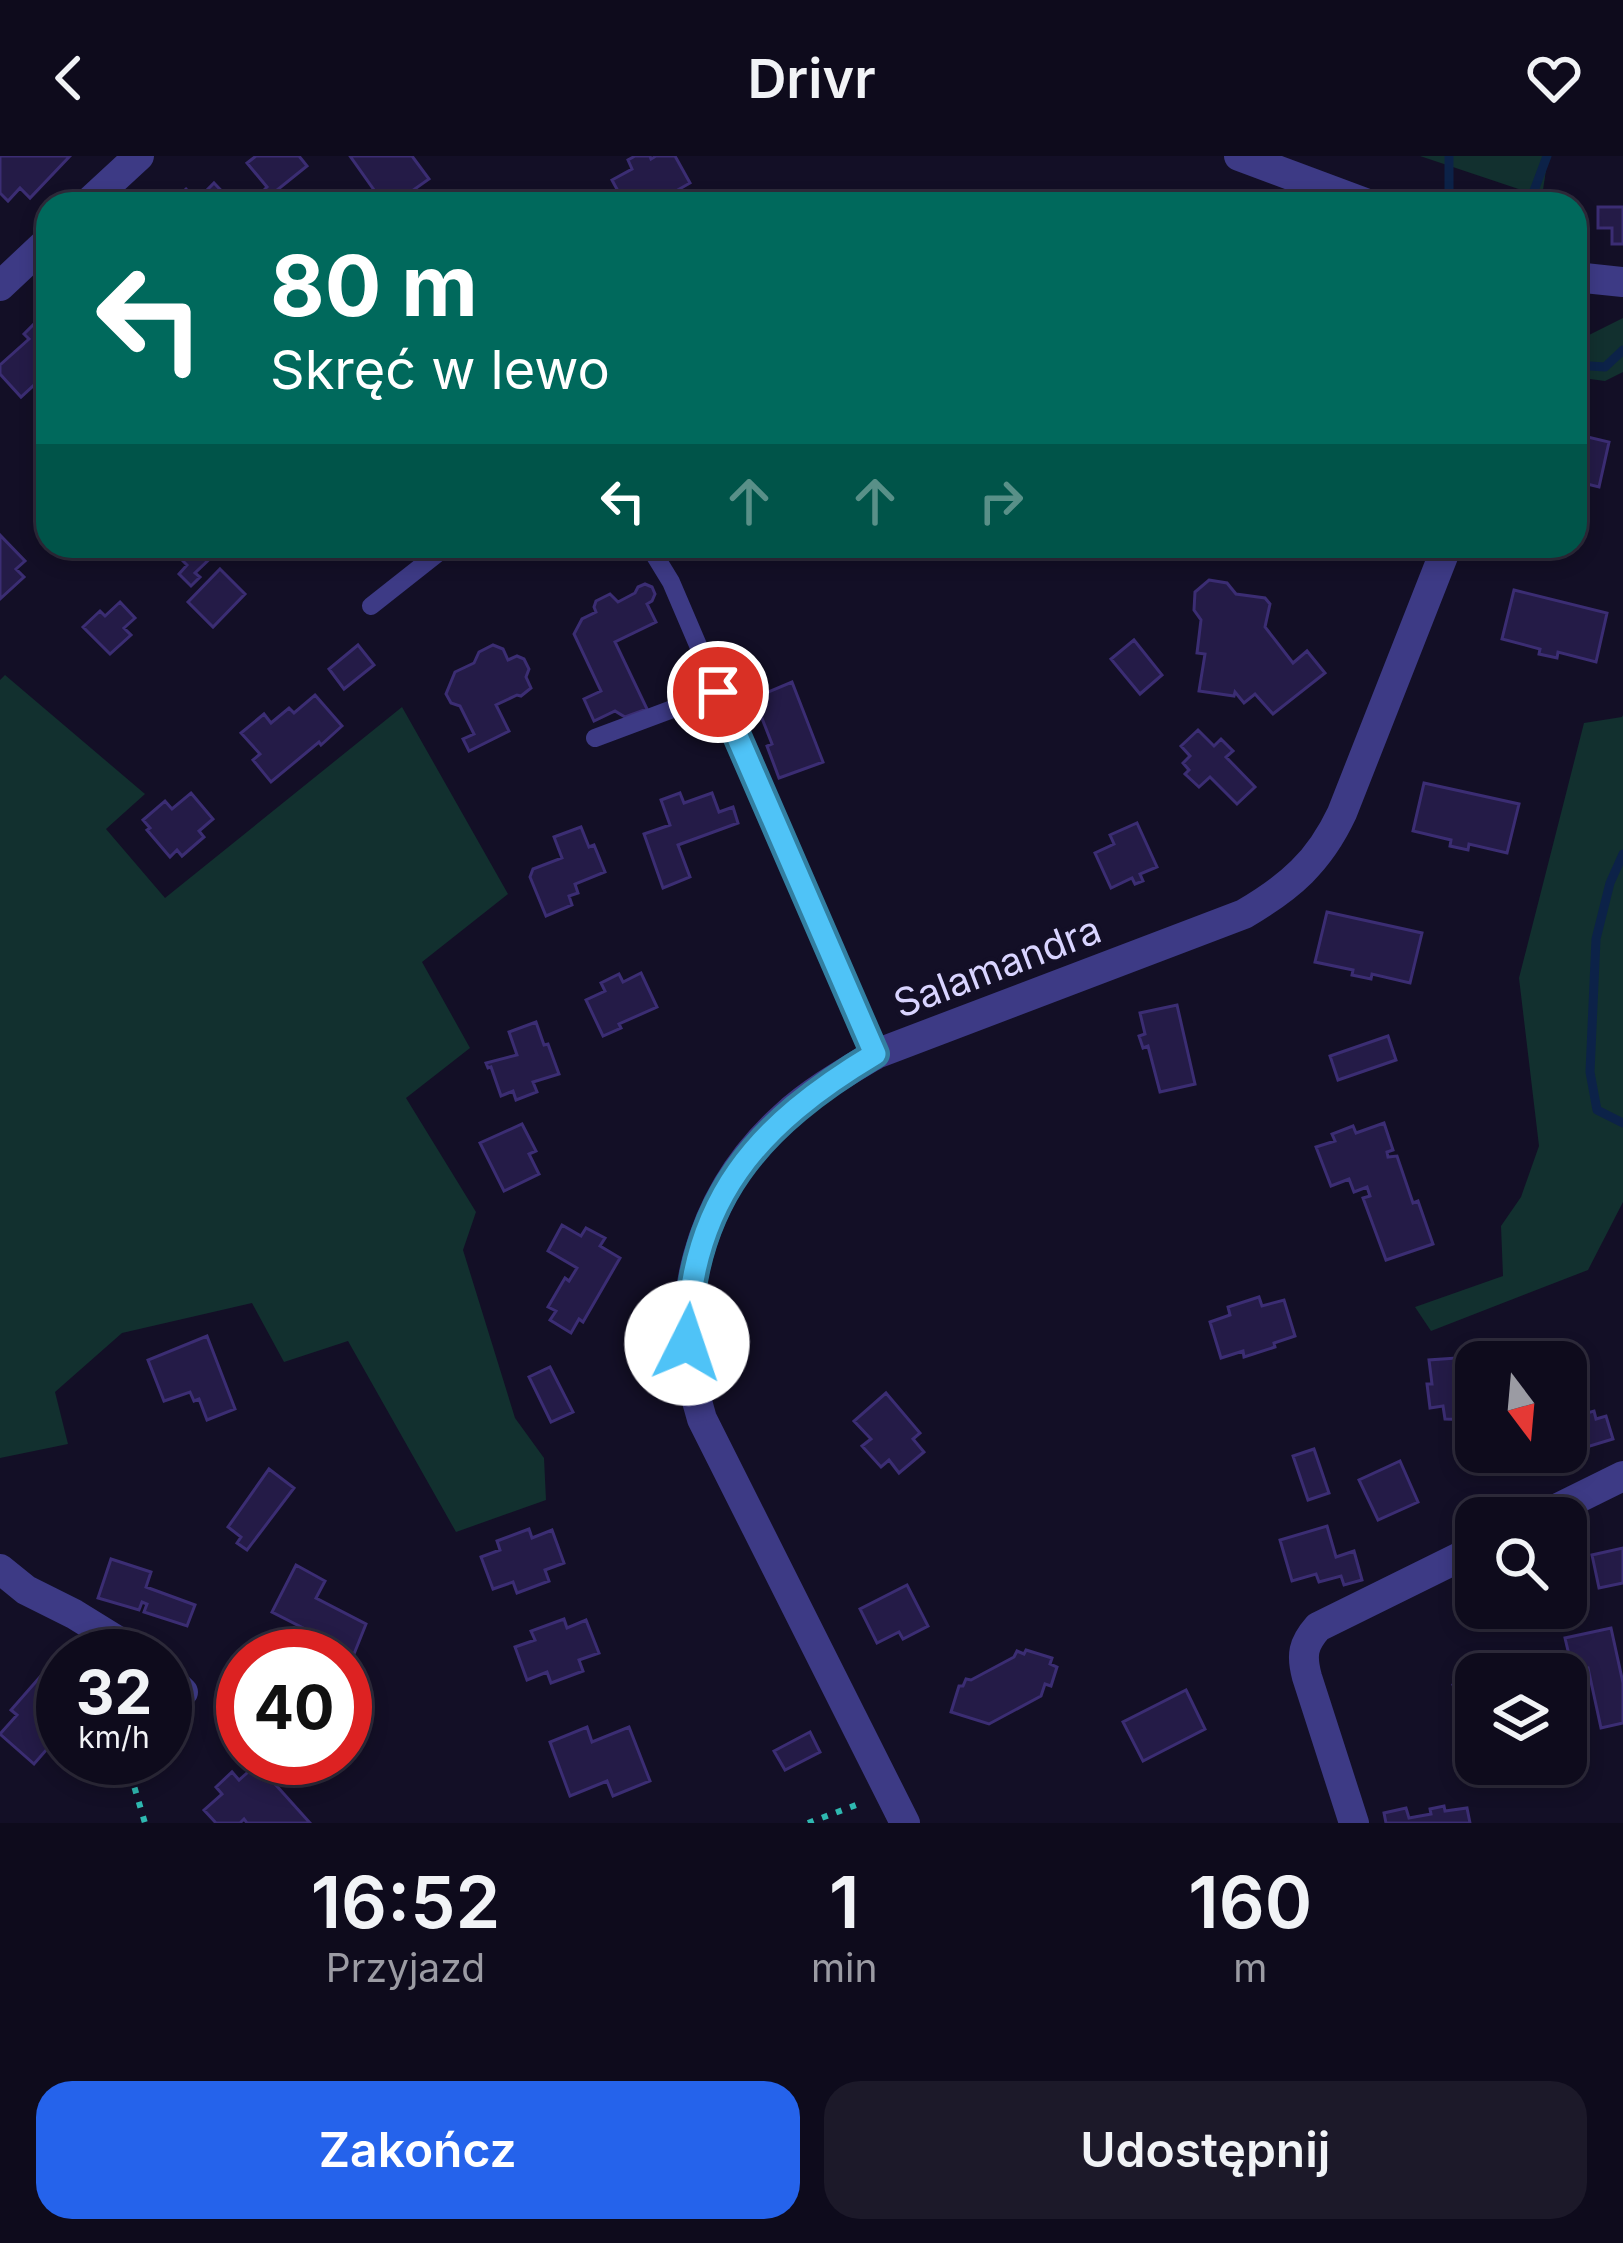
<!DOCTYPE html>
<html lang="pl">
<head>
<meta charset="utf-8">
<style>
	body { margin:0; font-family:Inter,sans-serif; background:#1c1929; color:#f1f3f6; height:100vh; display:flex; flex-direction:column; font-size:45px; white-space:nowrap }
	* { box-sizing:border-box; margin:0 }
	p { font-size:39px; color:#9b9ba3 }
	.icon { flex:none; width:66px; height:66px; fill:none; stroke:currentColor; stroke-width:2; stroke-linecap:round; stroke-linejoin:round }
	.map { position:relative; height:1667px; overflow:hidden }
	.details { display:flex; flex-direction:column; background:#0e0b1c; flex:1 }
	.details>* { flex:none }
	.hud { position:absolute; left:36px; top:36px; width:1551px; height:366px; border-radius:36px; box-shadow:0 6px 18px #0003,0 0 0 3px #2e2b3b; background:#00695c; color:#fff; overflow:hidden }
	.needle { width:78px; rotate:164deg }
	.fabs { position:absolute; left:1455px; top:1185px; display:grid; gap:24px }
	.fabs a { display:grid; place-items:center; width:132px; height:132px; border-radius:24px; background:#0e0b1c; box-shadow:0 6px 18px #0003,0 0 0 3px #2e2b3b; font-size:60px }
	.speed { position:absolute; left:36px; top:1473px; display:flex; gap:24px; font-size:60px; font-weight:700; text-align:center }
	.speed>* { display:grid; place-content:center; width:156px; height:156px; border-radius:50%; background:#0e0b1c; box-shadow:0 6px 18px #0003,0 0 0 3px #2e2b3b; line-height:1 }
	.speed small { font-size:30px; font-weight:400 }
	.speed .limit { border:18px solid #d22; background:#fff; color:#111 }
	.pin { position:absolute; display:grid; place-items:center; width:102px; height:102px; color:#fff; margin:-51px; border:6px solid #fff; border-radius:50%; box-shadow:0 3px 12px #0007 }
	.me { position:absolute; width:132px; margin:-66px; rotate:4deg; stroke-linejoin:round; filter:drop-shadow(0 0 9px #0008) }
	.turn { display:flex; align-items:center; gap:42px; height:252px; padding:0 36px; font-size:54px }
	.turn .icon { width:156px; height:156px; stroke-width:2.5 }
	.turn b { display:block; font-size:84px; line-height:102px }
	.lanes { display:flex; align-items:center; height:114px; padding:0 36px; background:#0003; justify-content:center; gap:60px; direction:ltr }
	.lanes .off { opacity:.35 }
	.eta { display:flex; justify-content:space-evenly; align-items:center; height:204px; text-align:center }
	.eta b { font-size:72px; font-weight:600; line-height:84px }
	.button { display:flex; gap:24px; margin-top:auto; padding:24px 36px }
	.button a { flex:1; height:138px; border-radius:36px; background:#2563eb; color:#fff; font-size:48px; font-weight:600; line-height:138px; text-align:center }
	.button a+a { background:#1c1929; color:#f1f3f6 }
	header { display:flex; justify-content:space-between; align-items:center; height:156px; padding:0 36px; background:#0e0b1c; font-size:54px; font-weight:600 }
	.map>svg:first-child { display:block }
</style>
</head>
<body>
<header><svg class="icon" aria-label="back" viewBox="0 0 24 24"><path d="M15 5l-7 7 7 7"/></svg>Drivr<svg class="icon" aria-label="heart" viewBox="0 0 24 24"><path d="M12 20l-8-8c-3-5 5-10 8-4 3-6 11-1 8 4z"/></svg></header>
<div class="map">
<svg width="1623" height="1667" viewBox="0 0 1623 1667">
	<rect width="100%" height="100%" fill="#130f26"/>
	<path fill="#12302f" d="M1420,0H1548L1542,41Z
		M1623,162V216L1605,225L1575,221V186Z
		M5,519L145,638L106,673L165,742L402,551L508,738L422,806L470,892L406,942L476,1056L463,1094L515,1262L544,1302L546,1344L456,1376L348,1185L284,1206L252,1147L122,1177L55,1236L68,1288L0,1302V524Z
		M1623,559V1046L1588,1114L1431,1175L1415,1151L1503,1120L1501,1070L1521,1041L1539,990L1519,822L1584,567L1622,561Z"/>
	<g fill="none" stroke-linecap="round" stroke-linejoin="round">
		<path stroke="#0c2248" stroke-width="9" d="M1449,0V40
			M1529,48L1547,0
			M1575,209L1605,211L1623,194
			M1623,698L1610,727L1596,783L1590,916L1597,954L1623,967"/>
	</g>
	<path fill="#241b47" stroke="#3b2d73" stroke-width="3" d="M0,0H70L30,42L20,32L8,45L0,37Z
		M256,0H299L307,10L266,43L261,37L267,31L247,7Z
		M350,0H412L429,23L402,42L407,48H384Z
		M635,0H650L651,3L656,0H675L690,27L653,48H625L612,24L632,13L628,4Z
		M214,27L234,48H208L201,40Z
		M186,33L200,48H170Z
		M1022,38L1053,45L1052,48H1020Z
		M1598,51H1623V88H1612V72H1598Z
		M36,166L48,179V216L21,241L0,218V209L29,183L24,178Z
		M1575,278L1609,286L1599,331L1575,325Z
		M0,379L25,405L16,413L24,421L0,443Z
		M168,390H218L220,393L195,417L200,421L191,430L179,418L187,409Z
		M220,413L245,438L213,471L188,446Z
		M1209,424L1227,427L1236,438L1265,442L1270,448L1265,471L1293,507L1307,495L1325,517L1273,558L1255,538L1244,547L1235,536L1234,540L1199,535L1205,498L1197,497L1201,464L1194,454L1195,436Z
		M645,428L652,431L655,438L652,445L647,448L656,466L615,486L647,553L625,561L615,555L594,565L584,543L601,535L574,478L582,463L596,456L594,451L596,445L610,438L618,446L635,437L638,431Z
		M1514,434L1607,457L1596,506L1558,496L1557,502L1539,498L1540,493L1502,483Z
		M120,446L135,462L124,472L131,479L110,498L83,471L100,455L105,460Z
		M1134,484L1162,519L1140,538L1111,503Z
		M358,489L374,509L344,533L329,513Z
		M493,489L503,493L508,504L517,500L524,503L529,513L526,521L531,532L521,540L517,539L496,549L509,575L469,595L463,583L474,578L460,550L451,547L446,538L455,516L474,507L479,496Z
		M792,526L823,606L779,622L767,590L772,588L754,542Z
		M315,539L342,570L321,589L319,586L271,626L253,604L260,598L241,577L264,558L271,567L289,552L294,557Z
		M1198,574L1214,590L1221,583L1233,595L1226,601L1255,631L1237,648L1210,621L1199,631L1185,618L1189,614L1183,607L1190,600L1181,590Z
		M1424,627L1519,648L1507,697L1469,688L1468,694L1450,690L1451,684L1413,675Z
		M191,637L213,663L199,675L204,681L182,700L177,694L170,701L147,674L150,672L143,664L165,645L172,653Z
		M680,637L684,647L712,637L719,656L733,651L738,667L678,689L690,721L663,732L644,678L670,669L661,644Z
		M1137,667L1157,711L1140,718L1143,725L1135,728L1132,722L1111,732L1095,697L1114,688L1110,679Z
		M581,671L589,691L594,689L605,716L575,728L578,737L569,740L572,749L546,760L530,721L533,713L562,702L554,681Z
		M1327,756L1422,777L1410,827L1372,818L1371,823L1352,819L1353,814L1315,806Z
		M641,817L657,851L619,868L621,872L603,880L586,844L605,835L601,827L619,818L623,826Z
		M1177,849L1195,928L1160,936L1148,890L1143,892L1139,880L1145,878L1140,857Z
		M536,866L544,889L548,888L559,918L533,926L537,936L516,944L513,935L501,940L491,911L488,912L486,907L517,899L509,876Z
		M1388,880L1396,904L1338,924L1330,900Z
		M1384,967L1393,994L1387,996L1388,1001L1397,1000L1413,1047L1418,1045L1433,1088L1386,1104L1363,1042L1370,1040L1367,1031L1354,1036L1349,1023L1331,1030L1316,991L1335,985L1332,978L1353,970L1356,977Z
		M522,968L536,995L529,998L539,1018L504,1035L480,987Z
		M562,1069L581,1080L586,1072L605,1082L600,1090L620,1102L583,1166L579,1163L571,1177L550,1164L556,1155L548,1151L565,1122L569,1125L577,1112L548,1095Z
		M1259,1141L1262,1150L1284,1144L1295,1180L1274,1187L1275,1191L1244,1201L1243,1195L1221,1202L1210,1166L1230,1159L1228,1151Z
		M207,1180L235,1253L207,1264L199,1243L194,1245L190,1236L164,1245L148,1204Z
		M1456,1202L1458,1225L1473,1223L1476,1235V1264L1445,1263L1443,1250L1430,1252L1427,1228H1432L1429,1204Z
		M550,1211L573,1256L551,1266L529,1221Z
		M886,1237L920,1277L913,1283L924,1296L899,1317L889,1304L881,1311L862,1290L871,1283L854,1265Z
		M1594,1255L1596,1263L1606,1260L1613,1283L1554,1301L1552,1296H1566V1263Z
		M1314,1293L1329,1337L1308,1344L1293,1300Z
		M1400,1305L1418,1346L1378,1364L1359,1324Z
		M269,1313L294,1332L247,1394L237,1387L241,1381L228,1371Z
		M1327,1370L1336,1401L1354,1395L1362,1424L1344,1429L1341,1420L1319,1426L1316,1418L1292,1425L1280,1384Z
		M529,1373L532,1382L552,1374L564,1407L545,1414L549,1425L517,1437L513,1426L493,1433L481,1401L500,1394L497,1385Z
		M1623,1392V1427L1599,1432L1592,1399Z
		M111,1403L151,1416L146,1431L195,1449L187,1470L144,1456L147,1448L142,1446L139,1454L98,1442Z
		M296,1409L325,1425L316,1442L366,1468L354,1498L272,1456Z
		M907,1429L928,1470L903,1483L899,1476L877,1487L860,1453Z
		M564,1463L567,1472L586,1464L599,1497L579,1504L583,1515L551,1527L547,1516L527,1524L515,1491L535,1484L531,1475Z
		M1611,1472L1623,1527V1567L1601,1572L1588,1512L1573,1516L1565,1482Z
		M1026,1494L1052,1502L1050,1508L1057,1511L1051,1530L1045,1528L1041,1540L989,1568L951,1556L959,1530H963L966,1523L971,1524L1014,1501L1017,1495L1024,1498Z
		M1484,1503L1489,1518L1496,1516V1518H1476V1550L1471,1551L1468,1540L1458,1543L1453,1529L1464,1525L1459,1510Z
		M62,1506L63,1592L54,1585L34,1608L0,1578L17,1559L11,1554L40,1521L45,1526Z
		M1186,1534L1205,1573L1143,1605L1123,1566Z
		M587,1571L592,1586L629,1571L650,1625L613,1640L607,1625L570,1640L550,1586Z
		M810,1576L820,1596L785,1614L774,1595Z
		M257,1608L310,1667H247L244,1663L240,1667H216L204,1654L222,1638L216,1631L232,1616L239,1624Z
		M1444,1650L1445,1655L1467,1652L1470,1667H1386L1384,1657L1406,1652L1409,1662L1431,1658L1430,1653Z"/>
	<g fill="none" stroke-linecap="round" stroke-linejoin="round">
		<path stroke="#2fb8b0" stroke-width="6" stroke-dasharray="6 9" stroke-linecap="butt" d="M134,1602L132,1623L145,1667
			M808,1667L864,1646"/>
		<path stroke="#3d3a85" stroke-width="18" d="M649,390L671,426L718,536
			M371,450L447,390
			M595,582L718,536L876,898"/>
		<path stroke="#3d3a85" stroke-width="30" d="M1538,1362L1623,1320
			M0,1413L26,1434L74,1458L142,1500
			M165,1518L183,1536
			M1354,1667L1307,1521C1301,1499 1303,1488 1318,1471L1476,1393"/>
		<path stroke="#3d3a85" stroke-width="30" d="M1239,0L1368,48
			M87,48L139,0
			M1575,121L1623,126
			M0,130L48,85
			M905,1667L702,1263C667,1154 699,1038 784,961C811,936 844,917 876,898L1244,758C1290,731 1319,706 1342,657L1447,390"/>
	</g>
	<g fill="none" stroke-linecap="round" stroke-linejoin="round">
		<g stroke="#337fa1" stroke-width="30">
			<path id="route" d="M687,1187C689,1044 758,968 875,898L718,536"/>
		</g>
		<use href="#route" stroke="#4fc3f7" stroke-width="21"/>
	</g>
	<g text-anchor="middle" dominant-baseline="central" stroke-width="9" stroke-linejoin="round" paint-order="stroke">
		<g font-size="39" fill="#d9d4ff" stroke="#130f26">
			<text transform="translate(997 810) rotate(-21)">Salamandra</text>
		</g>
	</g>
</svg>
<div class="fabs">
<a><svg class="needle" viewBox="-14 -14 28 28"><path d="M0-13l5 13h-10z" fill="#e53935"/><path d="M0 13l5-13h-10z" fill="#9b9ba3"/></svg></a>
<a><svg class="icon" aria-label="search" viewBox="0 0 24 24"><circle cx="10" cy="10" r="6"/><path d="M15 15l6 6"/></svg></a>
<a><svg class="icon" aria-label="layers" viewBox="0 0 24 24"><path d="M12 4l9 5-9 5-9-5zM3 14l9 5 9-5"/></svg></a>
</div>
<div class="speed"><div>32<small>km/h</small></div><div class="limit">40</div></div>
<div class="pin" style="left:718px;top:536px;background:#d93025"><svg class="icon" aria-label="arrive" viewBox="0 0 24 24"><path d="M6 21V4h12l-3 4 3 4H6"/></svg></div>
<svg class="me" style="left:687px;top:1187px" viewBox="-20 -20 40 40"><circle r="19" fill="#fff"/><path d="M0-13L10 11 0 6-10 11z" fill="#4fc3f7"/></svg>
<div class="hud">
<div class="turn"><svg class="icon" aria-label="left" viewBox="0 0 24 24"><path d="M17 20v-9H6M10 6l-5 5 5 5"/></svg><div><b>80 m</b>Skręć w lewo</div></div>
<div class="lanes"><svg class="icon" aria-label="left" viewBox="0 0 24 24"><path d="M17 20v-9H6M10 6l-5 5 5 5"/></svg><svg class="icon off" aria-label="ahead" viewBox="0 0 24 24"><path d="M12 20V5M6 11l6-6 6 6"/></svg><svg class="icon off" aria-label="ahead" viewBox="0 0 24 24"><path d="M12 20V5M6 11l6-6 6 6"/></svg><svg class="icon off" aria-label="right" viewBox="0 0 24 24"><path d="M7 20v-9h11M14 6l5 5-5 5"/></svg></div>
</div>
</div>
<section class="details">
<div class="eta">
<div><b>16:52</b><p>Przyjazd</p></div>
<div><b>1</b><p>min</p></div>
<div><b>160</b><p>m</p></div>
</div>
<div class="button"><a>Zakończ</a><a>Udostępnij</a></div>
</section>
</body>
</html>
